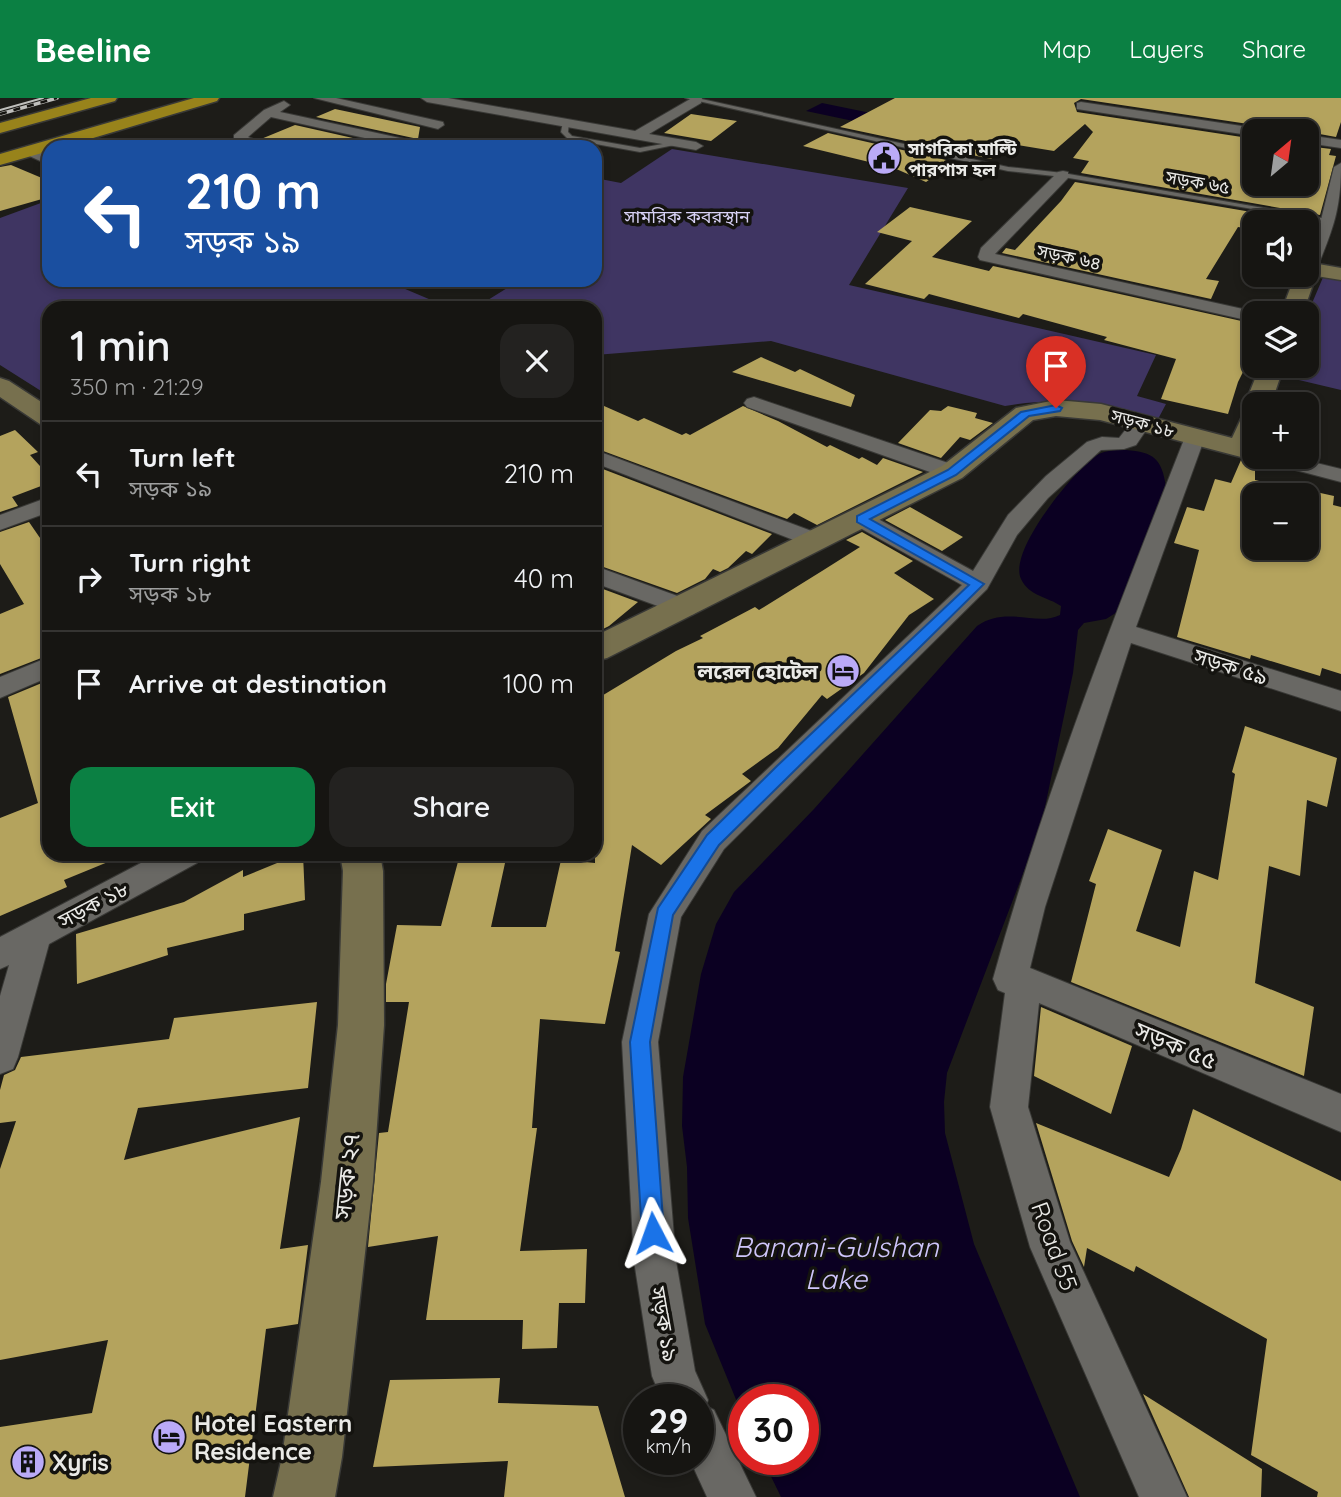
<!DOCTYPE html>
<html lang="en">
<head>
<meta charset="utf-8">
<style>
	body { margin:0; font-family:Quicksand,"Noto Sans Bengali",sans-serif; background:#232220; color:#f1f3f6; height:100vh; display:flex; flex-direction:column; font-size:26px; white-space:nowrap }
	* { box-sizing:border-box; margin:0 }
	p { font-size:23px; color:#9e9f9f }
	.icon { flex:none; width:38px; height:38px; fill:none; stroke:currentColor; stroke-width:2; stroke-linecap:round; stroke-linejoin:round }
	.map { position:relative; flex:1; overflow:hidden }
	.side { position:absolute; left:42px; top:203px; width:560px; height:560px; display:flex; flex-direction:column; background:#161512; border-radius:21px; box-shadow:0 4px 10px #0003,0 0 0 2px #353432 }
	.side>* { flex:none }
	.hud { position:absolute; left:42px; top:42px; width:560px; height:147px; border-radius:21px; box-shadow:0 4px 10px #0003,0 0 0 2px #353432; background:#1a4fa0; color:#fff; overflow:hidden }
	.needle { width:46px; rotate:29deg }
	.fabs { position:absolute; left:1242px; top:21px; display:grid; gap:14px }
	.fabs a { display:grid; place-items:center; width:77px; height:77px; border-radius:14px; background:#161512; box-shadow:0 4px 10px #0003,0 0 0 2px #353432; font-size:35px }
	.speed { position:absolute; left:623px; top:1286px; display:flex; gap:14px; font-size:35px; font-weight:700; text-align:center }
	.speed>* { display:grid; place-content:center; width:91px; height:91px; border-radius:50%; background:#161512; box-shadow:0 4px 10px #0003,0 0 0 2px #353432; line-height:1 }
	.speed small { font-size:18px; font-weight:400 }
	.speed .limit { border:10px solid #d22; background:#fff; color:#111 }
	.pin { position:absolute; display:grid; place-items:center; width:60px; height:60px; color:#fff; margin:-72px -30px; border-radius:50% 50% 50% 0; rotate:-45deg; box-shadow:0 0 7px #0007 }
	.pin .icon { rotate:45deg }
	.me { position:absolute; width:77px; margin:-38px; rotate:356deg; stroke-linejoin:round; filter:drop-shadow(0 0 5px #0008) }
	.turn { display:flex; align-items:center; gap:24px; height:147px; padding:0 28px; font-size:32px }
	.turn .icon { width:91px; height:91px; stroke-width:2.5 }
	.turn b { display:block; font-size:49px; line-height:60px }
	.round { display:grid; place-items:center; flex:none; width:74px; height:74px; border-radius:21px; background:#232220 }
	.headline { display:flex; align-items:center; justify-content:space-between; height:119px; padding:0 28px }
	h1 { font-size:42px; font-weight:600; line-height:52px }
	.primary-button { display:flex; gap:14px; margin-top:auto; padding:14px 28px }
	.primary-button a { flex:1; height:80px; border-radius:21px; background:#0b8043; color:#fff; font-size:28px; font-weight:600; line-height:80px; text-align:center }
	.primary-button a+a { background:#232220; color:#f1f3f6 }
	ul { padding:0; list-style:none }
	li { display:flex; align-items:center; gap:21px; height:105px; padding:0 28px; border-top:2px solid #353432 }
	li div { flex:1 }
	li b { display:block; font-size:26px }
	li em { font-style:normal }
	header { display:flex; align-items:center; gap:42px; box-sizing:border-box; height:98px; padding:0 35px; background:#0b8043; color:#fff }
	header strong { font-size:33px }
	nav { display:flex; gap:38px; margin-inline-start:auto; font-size:24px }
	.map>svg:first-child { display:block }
</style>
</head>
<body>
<header>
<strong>Beeline</strong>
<nav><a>Map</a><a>Layers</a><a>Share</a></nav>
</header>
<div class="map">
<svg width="1341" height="1399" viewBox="0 0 1341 1399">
	<rect width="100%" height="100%" fill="#1d1c18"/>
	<path fill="#3f3562" d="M672,51L908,90L849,187L1156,257L1137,298L1166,306L1157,323C1099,306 1065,298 1005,308L771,243L595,257V210H475L520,182H595V80L621,85Z
		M49,102V182H384L450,210H49V298L0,267V120Z
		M1324,177L1341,180V292L1282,278L1286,268H1307V217Z"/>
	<path fill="#0b0022" d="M822,5L905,22L891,31L806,13Z
		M1126,352C1154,354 1162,361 1166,389L1122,511L1106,521L1084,525L1078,532L1073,575L1041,728L947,975L944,1004L945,1035L974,1146L1080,1399H781L763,1362H803V1302H744V1321L705,1226L688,1120L687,1069L682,1028L683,979L701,876L716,826L734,794L814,711L977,528C1007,507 1036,529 1060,517L1061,508C1048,499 1029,498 1021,481C1008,453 1072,376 1094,359C1103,352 1115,352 1126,352Z"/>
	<path fill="#b4a35d" d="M895,0H1341V24L1336,39L1265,26L1263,31L1255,27L1081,1L1074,5L1077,14L1255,41V66L1246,86H1307V48L1331,51L1329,57L1336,58L1320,117L1081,75L1089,63L1073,60L1093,34L1085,26L1054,53L1011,46L991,61L840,29Z
		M335,11L420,29L418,41L316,19Z
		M691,16L737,23L711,43L664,35Z
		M295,27L393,49H296L261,41Z
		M828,35L955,64L926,84L894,70L803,48Z
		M11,67L49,83V99L0,113V69Z
		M1075,84L1317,125L1312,137L1307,136V124H1255V132L1238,129L1206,181L1219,183L1211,201L1002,155L1006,150L1015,152L1061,103Z
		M910,109L972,123L932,159L989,173L993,168L1255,226V250L1238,284L1228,316L1161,301L1176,261L1104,242L1107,239L1023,216L1019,220L929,196L924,201L865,186L912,143L877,134Z
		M761,259L795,274L800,271L855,297L851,309L732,274Z
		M595,304L638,323L644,320L682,337L686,335L690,337L743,308L778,323L827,349L830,347L859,361L862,359L877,367L883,360L923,374L817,427L794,415L787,421L595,350Z
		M948,308L977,315L975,320L993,325L970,342L960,339L941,360L898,345L930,312L941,313Z
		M15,332L38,354L30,357L49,378V385L12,399L18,408L0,414V338Z
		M1255,356V382L1263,384L1259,397H1255V411L1244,450H1307V392L1334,398L1333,407L1341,409V576L1322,570L1320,578L1251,557L1250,561L1177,539L1199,452L1174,445L1187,409L1204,413L1215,381L1231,385L1241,362Z
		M595,368L772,436L752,456L746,453L728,470L720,474L713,471L705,481L677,495L595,466Z
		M910,409L963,439L942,453L885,422Z
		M29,424L49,453V557L0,576V516L24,506L0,466V434Z
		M862,434L913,463L894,475L934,501L909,517L864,575L827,601L822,597L778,650L742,676L751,683L705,717L711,721L661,767L632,747L615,853L620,854L605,926L540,921L532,1030H537L520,1153L587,1151L585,1205H559L557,1250L522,1251L523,1222H426L438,1138L368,1149L379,1035L388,1034L409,904H386V886L397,827L441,828L460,756H507L491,829H546L561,762L595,765V602L676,553L703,540L700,538L755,509L759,512L822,473L860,449L846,442Z
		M595,488L638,504L609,528L595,535Z
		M49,582V719L46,720L49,756L125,757L64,782L67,789L0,818V720L38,705L8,599Z
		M1245,628L1337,660L1327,709L1307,702L1300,778L1269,768L1255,885L1314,909L1304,978L1071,884L1096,786L1089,783L1108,731L1162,752L1136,833L1180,849L1194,773L1218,782L1235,676L1232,674Z
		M299,756H303L305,802L244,816V832L167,850L168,857L77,886L76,836L184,804L243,772V779Z
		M317,904L308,990L138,1010L124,1062L300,1019L280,1151L308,1147L298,1226L266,1231L245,1399H0V1329L92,1315L108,1242L0,1262V1071L16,1023L0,1025V992L4,977L15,972L21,959L169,941L174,920Z
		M1041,909L1132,948L1111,1016L1034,978Z
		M1193,1011L1341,1083V1399H1317L1318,1394L1251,1357L1267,1241L1136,1168L1134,1174L1087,1150L1084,1169L1072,1143L1036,1025L1169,1079L1181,1051Z
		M500,1280L498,1305L598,1308L625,1399H504L508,1363L373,1369L390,1282Z
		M1143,1296L1262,1371L1261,1399H1189Z"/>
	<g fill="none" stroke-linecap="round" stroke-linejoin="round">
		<g stroke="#393936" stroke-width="2">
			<path id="lane" d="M685,0H697L1008,69L1063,75L1333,122L1329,124L1063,79L1008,73Z
				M566,22L569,24L568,34L572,38L640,50L680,43L684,45L640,54L568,41L561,34L563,24Z
				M71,39L97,47L98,49H87L69,42Z"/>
		</g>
		<g stroke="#393936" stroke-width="2">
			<path id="street" d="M314,0H336L443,24L444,27L438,31Z
				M421,0H448L635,33L692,0H702L701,5L649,36L696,44L703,48L696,52L427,4Z
				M284,3L290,7L280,14L423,45L430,49H405L271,19L248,39L273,49H253L234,43V37L264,12Z
				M1081,4L1255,30L1261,33H1255V38L1077,11V5Z
				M1307,37L1341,42V50L1307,45Z
				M30,49L49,58V67L25,56V50Z
				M1341,65C1341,110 1334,129 1317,170L1315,173L1307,174V155L1321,122L1334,69Z
				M1063,73L1068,74V80L995,156L1261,215H1255V224L980,162L978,159L981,150L1058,74Z
				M754,299L960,369L963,374L960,379H944L747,309L744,305L747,301Z
				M1141,319L1148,321L1151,325L1136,347L1124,351L1101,352L1048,400L1017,437L987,491L724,751L681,819L658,944L676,1163L695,1273L708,1302L706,1308L714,1312L756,1399H707L690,1362H698V1302H662L652,1278L634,1163L622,944L649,816L702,733L962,487L853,426L850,421L853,416H869L973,473L1008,417L1046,378L1087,344L1102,339L1119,340L1134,321Z
				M1195,333L1202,335L1205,339L1136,529L1341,593V613L1131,545L1045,809L1030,870L1341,996V1034L1039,905L1028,1009L1070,1144L1187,1399H1139L1030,1149L990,1009L1005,895L998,892L993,881C1044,696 1115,517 1185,339L1188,335Z
				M595,352L825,438L829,443L825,448H809L595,365Z
				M1257,359H1292L1341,371V384L1261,363Z
				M49,399V414L0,432V417Z
				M595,468L694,504L697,510L694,516L685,518L595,485Z
				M49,559V579L0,600V579Z
				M158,756H202L197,765L49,846L18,959L13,971L0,976V898L9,867L0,871V839Z"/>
		</g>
		<g stroke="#393936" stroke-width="3">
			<path id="secondary" d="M1307,164L1341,170V182L1316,178L1303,215H1281L1295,177H1307Z
				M1260,268H1284L1271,306H1255V351L1251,357L1241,359L1100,322L1056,318L1033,322L962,380L607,560L595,563V538L942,368L1016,310L1056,302L1101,306L1232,340L1247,308L1245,306Z
				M0,280L9,283L49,309V328L40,326L0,299Z
				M340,756H380L383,773L384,927L373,1084L342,1359L335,1399H273L282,1359L321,1084L338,927L343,773Z"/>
		</g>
		<g stroke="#393936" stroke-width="3">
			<path id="highway" d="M91,0H117L115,3L0,35V25Z
				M194,0H219L217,3L63,49H49V53L0,67V56Z"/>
		</g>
		<use href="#lane" fill="#696864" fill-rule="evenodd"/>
		<use href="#street" fill="#696864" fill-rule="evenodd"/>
		<use href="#secondary" fill="#77704e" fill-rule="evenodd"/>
		<use href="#highway" fill="#98831b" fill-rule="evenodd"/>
		<path stroke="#bfbfbc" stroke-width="2" d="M0,12L43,0"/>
		<g stroke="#bfbfbc" stroke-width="3.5">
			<path id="rail" d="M0,16L57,0"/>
		</g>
		<use href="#rail" stroke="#14130f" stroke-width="2.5" stroke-dasharray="7" stroke-linecap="butt"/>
	</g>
	<path fill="#1a73e8" stroke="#114b97" stroke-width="2" d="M1056,307L1062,310L1060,313L1029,318L956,377L870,421L984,486L719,747L673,817L650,944L664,1135L660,1143L653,1146L645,1143L642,1135L630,944L658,810L707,737L777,668L969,487L857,424V418L948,372L1021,314Z"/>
	<defs>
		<g id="civic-disc" transform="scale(1.75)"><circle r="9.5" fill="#baaaf7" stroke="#14130f"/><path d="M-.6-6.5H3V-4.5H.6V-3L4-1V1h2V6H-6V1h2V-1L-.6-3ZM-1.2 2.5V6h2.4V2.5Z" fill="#111"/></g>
		<g id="hotel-disc" transform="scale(1.75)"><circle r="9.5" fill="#baaaf7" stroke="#14130f"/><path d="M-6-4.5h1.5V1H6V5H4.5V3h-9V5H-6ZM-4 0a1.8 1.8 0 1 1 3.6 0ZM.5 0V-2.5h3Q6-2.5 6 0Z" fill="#111"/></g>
		<g id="building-disc" transform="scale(1.75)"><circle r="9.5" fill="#baaaf7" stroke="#14130f"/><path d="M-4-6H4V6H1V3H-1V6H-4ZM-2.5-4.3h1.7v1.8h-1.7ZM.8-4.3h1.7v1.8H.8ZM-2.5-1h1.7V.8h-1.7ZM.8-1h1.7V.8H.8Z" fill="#111"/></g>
	</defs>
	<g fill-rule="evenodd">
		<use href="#civic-disc" x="884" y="60"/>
		<use href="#hotel-disc" x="843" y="573"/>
		<use href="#hotel-disc" x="169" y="1339"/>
		<use href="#building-disc" x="28" y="1364"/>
	</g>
	<g text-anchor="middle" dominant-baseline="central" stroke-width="7" stroke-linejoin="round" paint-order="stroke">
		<g font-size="18" font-weight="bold" fill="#eaeae7" stroke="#14130f" text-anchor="start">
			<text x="908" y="50">সাগরিকা মাল্টি<tspan x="908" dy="21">পারপাস হল</tspan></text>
		</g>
		<g font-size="18" fill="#eaeae7" stroke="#14130f">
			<text transform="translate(1198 84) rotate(10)">সড়ক ৬৫</text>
			<text transform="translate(1069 159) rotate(12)">সড়ক ৬৪</text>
			<text transform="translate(1143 325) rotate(15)">সড়ক ১৮</text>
		</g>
		<g font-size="18" fill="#d8d2f6" stroke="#14130f">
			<text x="687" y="118">সামরিক কবরস্থান</text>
		</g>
		<g font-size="21" fill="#eaeae7" stroke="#14130f">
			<text transform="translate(1231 568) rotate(18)">সড়ক ৫৯</text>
			<text transform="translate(93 806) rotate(-28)">সড়ক ১৮</text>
			<text transform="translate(665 1226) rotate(80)">সড়ক ১৯</text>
		</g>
		<g font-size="21" font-weight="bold" fill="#eaeae7" stroke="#14130f" text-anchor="end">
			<text x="818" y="573">লরেল হোটেল</text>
		</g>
		<g font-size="24" fill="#eaeae7" stroke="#14130f">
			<text transform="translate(1176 947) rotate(23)">সড়ক ৫৫</text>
			<text transform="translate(346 1078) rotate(-84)">সড়ক ২৭</text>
			<text transform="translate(1055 1148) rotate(70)">Road 55</text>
		</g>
		<g font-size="24" font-weight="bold" fill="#eaeae7" stroke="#14130f" text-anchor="start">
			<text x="194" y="1325">Hotel Eastern<tspan x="194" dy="28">Residence</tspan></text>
			<text x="52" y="1364">Xyris</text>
		</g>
		<g font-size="28" font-style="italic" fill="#cec5fa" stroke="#14130f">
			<text x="836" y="1148">Banani-Gulshan<tspan x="836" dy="32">Lake</tspan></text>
		</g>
	</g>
</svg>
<div class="fabs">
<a><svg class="needle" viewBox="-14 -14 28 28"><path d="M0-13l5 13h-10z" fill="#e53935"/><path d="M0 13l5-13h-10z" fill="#9e9f9f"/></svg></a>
<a><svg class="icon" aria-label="sound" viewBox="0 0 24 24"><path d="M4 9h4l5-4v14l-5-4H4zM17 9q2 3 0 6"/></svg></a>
<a><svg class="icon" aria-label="layers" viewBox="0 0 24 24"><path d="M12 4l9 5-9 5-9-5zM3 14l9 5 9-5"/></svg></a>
<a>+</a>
<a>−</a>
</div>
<div class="speed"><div>29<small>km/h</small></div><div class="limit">30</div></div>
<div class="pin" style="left:1056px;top:310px;background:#d93025"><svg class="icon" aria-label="arrive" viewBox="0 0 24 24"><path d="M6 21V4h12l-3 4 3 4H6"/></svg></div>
<svg class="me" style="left:653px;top:1135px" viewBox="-20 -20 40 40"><path d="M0-17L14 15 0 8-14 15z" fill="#1a73e8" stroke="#fff" stroke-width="4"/></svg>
<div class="hud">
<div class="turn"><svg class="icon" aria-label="left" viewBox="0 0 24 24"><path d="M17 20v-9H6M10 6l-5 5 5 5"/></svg><div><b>210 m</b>সড়ক ১৯</div></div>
</div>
<section class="side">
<div class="headline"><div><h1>1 min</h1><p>350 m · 21:29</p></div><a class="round"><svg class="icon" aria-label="close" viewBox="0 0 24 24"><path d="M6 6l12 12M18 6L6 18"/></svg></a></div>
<ul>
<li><svg class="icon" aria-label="left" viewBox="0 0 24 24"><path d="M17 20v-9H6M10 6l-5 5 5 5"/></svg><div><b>Turn left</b><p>সড়ক ১৯</p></div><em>210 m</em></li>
<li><svg class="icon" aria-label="right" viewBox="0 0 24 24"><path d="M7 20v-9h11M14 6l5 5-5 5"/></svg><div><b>Turn right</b><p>সড়ক ১৮</p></div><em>40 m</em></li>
<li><svg class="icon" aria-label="arrive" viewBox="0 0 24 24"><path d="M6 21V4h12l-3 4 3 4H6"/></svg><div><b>Arrive at destination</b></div><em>100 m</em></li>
</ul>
<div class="primary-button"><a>Exit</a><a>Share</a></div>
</section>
</div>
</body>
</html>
